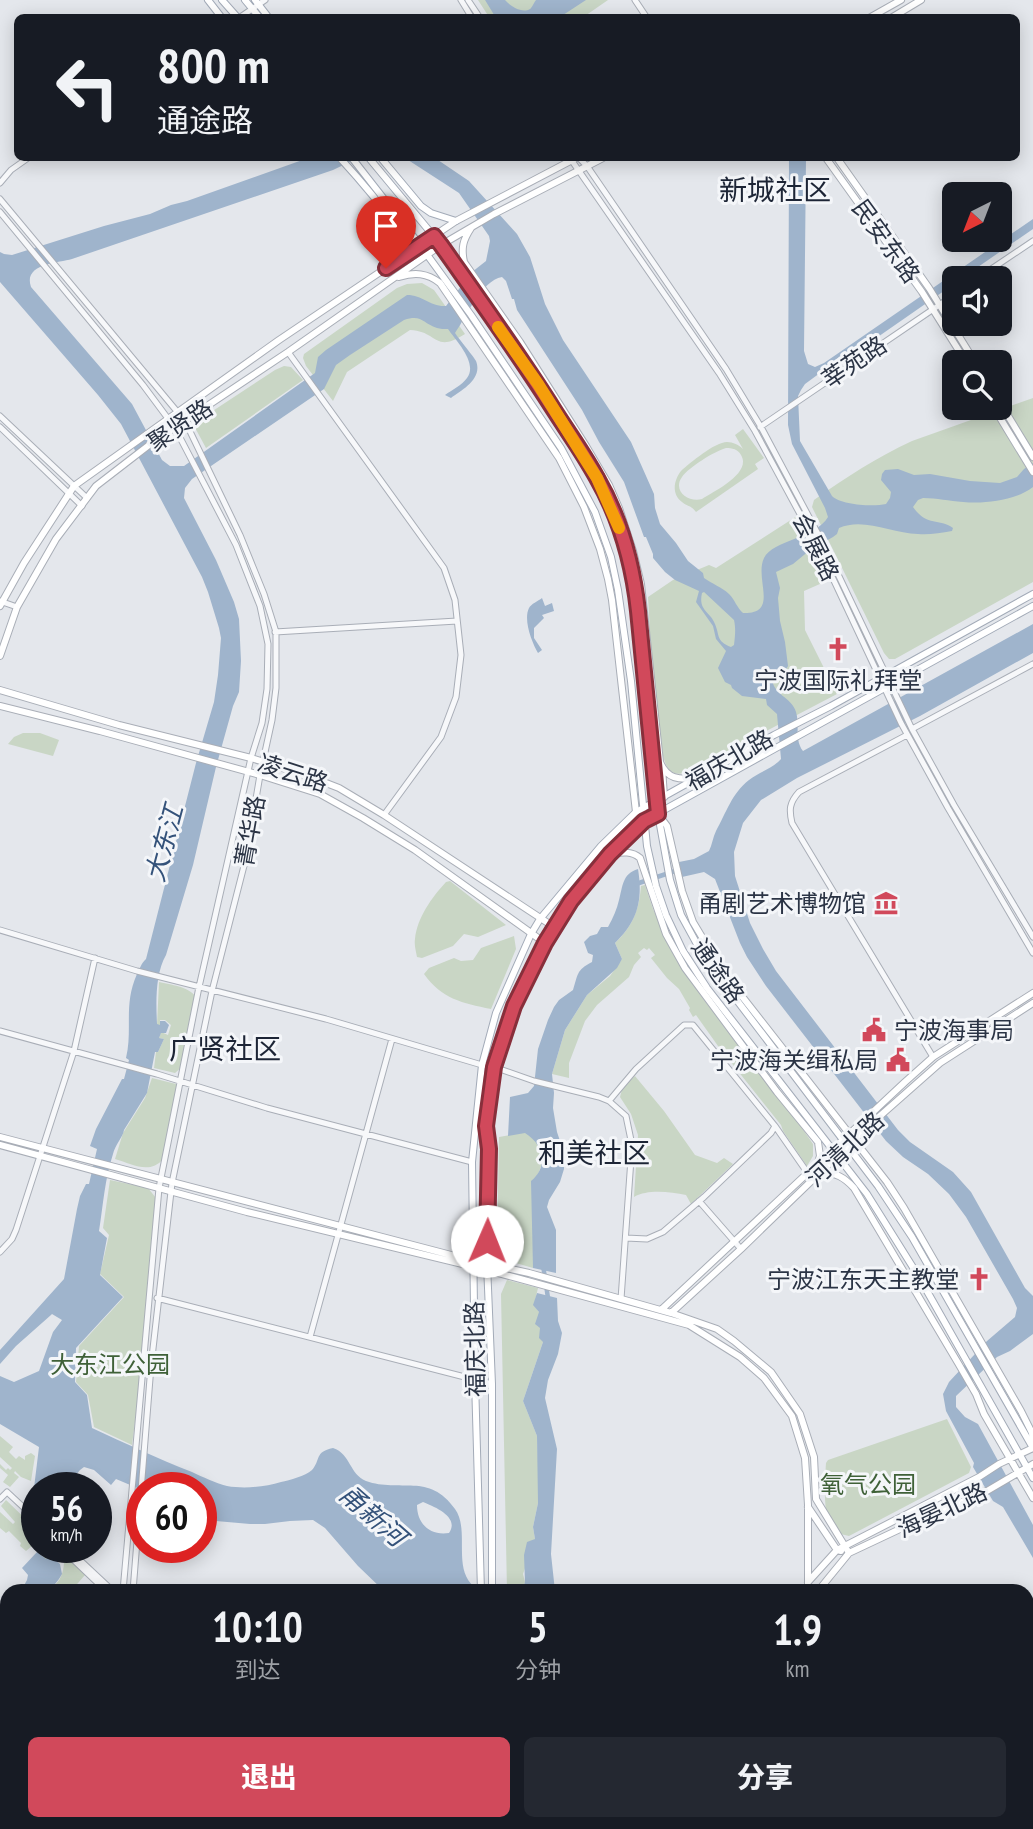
<!DOCTYPE html>
<html lang="zh">
<head>
<meta charset="utf-8">
<style>
	body { margin:0; font-family:"PT Sans Narrow","Noto Sans SC",sans-serif; background:#242831; color:#f1f3f6; height:100vh; display:flex; flex-direction:column; font-size:26px; white-space:nowrap }
	* { box-sizing:border-box; margin:0 }
	p { font-size:23px; color:#9ea1a6 }
	.icon { flex:none; width:38px; height:38px; fill:none; stroke:currentColor; stroke-width:2; stroke-linecap:round; stroke-linejoin:round }
	.map { position:relative; flex:1; overflow:hidden }
	.details { position:absolute; left:0px; top:1584px; width:1034px; height:247px; display:flex; flex-direction:column; background:#171b24; border-radius:21px 21px 0 0; box-shadow:0 4px 18px #0003 }
	.details>* { flex:none }
	.hud { position:absolute; left:14px; top:14px; width:1006px; height:147px; border-radius:10px; box-shadow:0 4px 18px #0003; background:#171b24; color:#f1f3f6; overflow:hidden }
	.needle { width:46px; rotate:222deg }
	.buttons { position:absolute; left:942px; top:182px; display:grid; gap:14px }
	.buttons a { display:grid; place-items:center; width:70px; height:70px; border-radius:10px; background:#171b24; box-shadow:0 4px 18px #0003; font-size:35px }
	.speed { position:absolute; left:21px; top:1472px; display:flex; gap:14px; font-size:35px; font-weight:700; text-align:center }
	.speed>* { display:grid; place-content:center; width:91px; height:91px; border-radius:50%; background:#171b24; box-shadow:0 4px 18px #0003; line-height:1 }
	.speed small { font-size:18px; font-weight:400 }
	.speed .limit { border:10px solid #d22; background:#fff; color:#111 }
	.pin { position:absolute; display:grid; place-items:center; width:60px; height:60px; color:#fff; margin:-72px -30px; border-radius:50% 50% 50% 0; rotate:-45deg; box-shadow:0 0 7px #0007 }
	.pin .icon { rotate:45deg }
	.me { position:absolute; width:77px; margin:-38px; rotate:1deg; stroke-linejoin:round; filter:drop-shadow(0 0 5px #0008) }
	.turn { display:flex; align-items:center; gap:24px; height:147px; padding:0 28px; font-size:32px }
	.turn .icon { width:91px; height:91px; stroke-width:2.5 }
	.turn b { display:block; font-size:49px; line-height:60px }
	.eta { display:flex; justify-content:space-evenly; align-items:center; height:119px; text-align:center }
	.eta b { font-size:42px; font-weight:800; line-height:49px }
	.cta { display:flex; gap:14px; margin-top:auto; padding:14px 28px }
	.cta a { flex:1; height:80px; border-radius:10px; background:#d1495b; color:#fff; font-size:28px; font-weight:800; line-height:80px; text-align:center }
	.cta a+a { background:#242831; color:#f1f3f6 }
	.map>svg:first-child { display:block }
</style>
</head>
<body>
<div class="map">
<svg width="1033" height="1829" viewBox="0 0 1033 1829">
	<rect width="100%" height="100%" fill="#e4e7ec"/>
	<path fill="#c9d6c5" fill-rule="evenodd" d="M478,0H608L582,18L489,17Z
		M422,283L434,290L465,334C434,354 438,331 410,330L347,372L333,401L306,366L303,358L304,354L397,288L407,284Z
		M284,366L291,367L303,380L206,448L193,424L275,370Z
		M1033,398V582L895,659H889L884,653L812,507L814,500C845,478 877,457 912,441Z
		M743,429L764,458L755,464L758,469L696,512C691,505 688,507 682,502C671,494 674,480 681,471C690,463 715,442 727,442C733,442 739,445 743,449L735,435ZM726,448C732,448 738,449 741,455C752,473 715,491 702,499C689,503 672,491 682,477C689,467 715,451 726,448Z
		M797,516L829,580L804,591L805,630L837,694L686,773C671,776 667,770 663,756L651,649L648,597L673,580L709,565L716,568Z
		M23,733H40L59,740L53,756L8,744L14,737Z
		M450,881L506,925L478,937L464,934L453,946L422,958L417,957C416,951 414,945 415,939C417,918 432,897 446,882Z
		M645,885L653,909L674,955L701,996L797,1121L813,1144V1156L807,1166L783,1131L781,1125L718,1046L696,1015L693,1017L689,1010L690,1008L679,989L667,978L651,958L655,955L649,948L647,950L644,948L638,953L641,957L634,965L629,977L597,1005L585,1021L569,1063V1078L552,1074L565,1030L587,995L610,976L622,959L615,943C633,926 639,910 641,886Z
		M514,936L516,949L491,1009C462,1003 442,999 424,974L429,968L454,958L461,961L473,960L481,948Z
		M159,982C171,985 188,986 196,997L182,1067L175,1073L154,1068L156,1052H158L164,1039L159,1038L161,1032L168,1035L171,1025L165,1020H160V1025H157Z
		M635,1076L664,1111L695,1155L717,1163L724,1158L733,1164L691,1204L686,1195C670,1192 648,1189 634,1197L638,1135L631,1114L620,1097L623,1086Z
		M152,1078L176,1084L178,1087L163,1159C150,1175 132,1164 115,1159L123,1133L145,1098Z
		M525,1132C543,1144 547,1157 537,1176L533,1268L505,1260L497,1245L499,1137C509,1136 516,1133 525,1132Z
		M110,1180L148,1188L156,1198L141,1375L132,1445L94,1427L88,1395L76,1382L79,1346L124,1297L100,1274L109,1235L103,1228Z
		M507,1280L538,1288L534,1305L539,1312L543,1342L523,1401L537,1436L539,1481L538,1503L533,1527L535,1539L523,1574L525,1582L522,1591H507L501,1294Z
		M947,1419L971,1467L969,1473L849,1536C844,1535 837,1533 833,1530C822,1518 825,1478 826,1463L828,1460Z
		M0,1436L13,1447L9,1452L16,1459L19,1456L25,1460V1456L31,1453L35,1456L31,1481L21,1477L15,1471L14,1473L19,1477L10,1487L3,1482L8,1475L0,1468V1464L6,1470L8,1468L10,1470L12,1468L0,1457Z
		M6,1500L37,1530V1547H55L56,1548L46,1560L32,1546L26,1551L20,1546L21,1543L9,1531L6,1533L0,1528V1512L13,1524L15,1522L1,1506Z
		M58,1549L85,1575L71,1591H47C58,1584 63,1577 64,1563L54,1554Z"/>
	<path fill="#9fb4cc" fill-rule="evenodd" d="M485,0H505C510,6 522,14 530,9C531,9 535,1 536,0H586L560,17L496,18Z
		M308,158H358L333,170L72,259C57,263 23,264 31,287L132,404L162,460L170,466H184L315,373L318,357L326,350L407,295C423,295 430,307 446,306L472,272L486,261L490,241L489,236L459,193L405,158H435L469,181L517,234L530,257L545,304L563,340L631,442L654,494L655,508L660,524L676,543L688,561L703,573L704,578C712,584 722,587 729,594C735,600 737,608 743,613C780,614 754,579 764,558C773,540 816,538 828,517L825,508L792,444L788,425L789,158H806L804,351L808,364L815,367L824,363L1033,219V229L962,278H954V284L849,357L820,373L805,384L801,390L798,396L800,441L832,496C841,505 873,507 886,504L890,498L891,492L881,480L882,474L885,470L898,469L914,475L930,474L970,481L1000,483L1017,477L1024,469L1033,463V487C1015,501 984,504 963,502C949,501 937,498 923,498L918,500L913,507C927,527 939,518 953,528L952,531C940,533 929,535 918,534C892,533 863,517 839,528L837,534L833,537L810,550L793,564L776,572L780,588L778,598L780,621L785,642L788,666L783,674H777L772,677C772,695 792,697 796,712C800,725 794,739 803,751L1033,624V653L920,716L797,778L761,800L743,823L734,852L735,876L750,923L763,949L776,971L898,1130L910,1142L953,1172L971,1192L1025,1288L1033,1296V1334L1010,1351L997,1357L956,1396V1407L965,1417L978,1424L1033,1525V1558L1003,1507L993,1501L973,1467L974,1463L946,1411L943,1394L949,1382L987,1341L1015,1317L1017,1308L1013,1299L966,1217L949,1194L928,1174L903,1157L886,1141L766,986L747,957L740,943L715,879L704,872L682,877L679,862L694,859L709,851C712,845 713,837 716,831C726,813 732,793 749,780C759,772 772,769 781,759L777,714L767,705L766,699L742,696L732,688L731,685L725,682L718,668L726,651L716,639L713,626L696,602L699,591L675,580L665,572L653,558V554L646,537H644L624,482L599,442L582,410L517,310L514,299H512L506,281L502,277C481,281 467,316 455,333C458,338 475,358 476,361C483,379 462,390 451,398L445,395C452,390 462,385 467,378C478,363 457,342 448,329C444,329 440,329 437,328C422,323 422,314 404,320L350,355L336,365L324,389L192,479L185,488L184,498L216,560L234,602L239,619L241,661L239,692L233,706L216,767L193,865L166,955C155,974 156,1003 157,1024L160,1025V1021H165L169,1025L166,1033H161L159,1038L164,1039L158,1052H155L147,1093L124,1130C123,1137 115,1145 113,1154C105,1178 103,1205 99,1231L107,1238L100,1275L123,1297L76,1348L75,1382L87,1395L92,1428C125,1443 158,1459 192,1472C203,1477 215,1483 227,1486C244,1489 265,1487 281,1482C290,1480 305,1476 312,1470C321,1460 314,1452 333,1448C351,1454 349,1474 366,1481C400,1493 429,1472 455,1509C471,1531 450,1573 478,1589V1591H384L358,1566L325,1528L313,1520L290,1521L265,1524H250L216,1521L201,1514V1488H142V1490L116,1479L111,1485L94,1470L84,1467L80,1470L66,1487L37,1488V1494L34,1488L39,1447L0,1424V1376L14,1382L39,1371L53,1332L62,1320L52,1314L51,1315L16,1346L0,1364V1350L64,1279L77,1209L80,1196L86,1184H89L97,1149L90,1146L96,1129L122,1079H124L129,1060L126,1058C133,1029 123,1005 137,974C140,968 141,964 146,959L196,763L214,702L218,675L221,638L219,628L208,592L202,577L121,424L98,395L0,282V252L4,254L12,255L104,226L150,214L171,205L187,201ZM704,592L734,620C736,629 735,636 734,645L731,647C716,641 720,636 715,624C710,611 698,611 702,593ZM423,1502C435,1507 460,1517 449,1533C430,1536 417,1524 417,1505Z
		M542,598L545,606L552,603L554,611L542,615L544,618L534,628V638L542,650L538,653C532,643 523,620 529,608C531,604 538,601 542,598Z
		M638,869C643,900 638,921 615,943L622,959L617,968L587,995L565,1030L552,1074L554,1093L553,1108L557,1132L564,1153V1169L560,1182L549,1200L547,1207L556,1230V1273L533,1268L531,1181C549,1166 544,1145 525,1133L508,1136L510,1097L528,1093L534,1086L538,1049L548,1020L554,1007L559,1000L573,990C578,975 576,970 592,962L593,955L588,953L584,942L590,936L597,934L601,927H608C613,918 617,909 619,900C623,886 622,874 638,869Z
		M537,1293L557,1298L558,1321L562,1333L558,1354L548,1380L545,1398L557,1449L551,1554L555,1591H522L525,1582L524,1555L527,1542L535,1539L533,1527L538,1503L537,1436L523,1401L543,1342L539,1338L540,1328L535,1324L539,1312L533,1305Z
		M37,1552L46,1559L50,1555L60,1564L62,1574C51,1594 41,1591 21,1591L27,1580L28,1575L22,1568Z
		M2,1692L7,1697V1784L0,1829V1703Z"/>
	<g fill="none" stroke-linecap="round" stroke-linejoin="round">
		<path stroke="#9fb4cc" stroke-width="4.5" d="M636,884L678,870
			M543,1265L548,1298"/>
		<g stroke="#a9aeb7" stroke-width="7">
			<path id="tertiary" d="M461,0L472,18
				M468,0L480,18
				M635,0L647,18
				M239,18L265,0
				M570,158L719,373L755,431L820,551L901,723L948,808L1033,953
				M579,158L587,166L726,369L761,427L825,547L912,729L954,805L1033,937
				M0,183L11,170L28,158
				M0,199L185,421L240,535L264,594L276,632V688L272,720L260,775L246,858L212,991L172,1183L151,1366L133,1591
				M0,212L143,385L175,428L236,545L260,606L268,644L267,689L262,723L251,758L199,987L159,1188L123,1591
				M978,278L1033,241
				M288,352L444,568L455,600L461,655L456,697L441,737L384,815
				M0,416L87,498
				M0,427L82,506
				M760,427L954,295
				M0,601L17,607
				M275,632L457,621
				M912,729L1033,664
				M907,735L799,792C789,803 789,810 792,823L933,1057
				M0,930L137,971L326,1019L482,1065L494,1067L534,1081L599,1097L609,1101L626,1116L632,1145L621,1299
				M0,1031L157,1074L267,1108L472,1162
				M609,1101L636,1069L684,1025H693L775,1126L771,1133L704,1197L663,1232L647,1239L626,1238
				M775,1126L809,1175
				M699,1201L741,1249
				M0,1252L12,1239L16,1230L74,1051L95,958
				M157,1298L492,1384
				M310,1337L392,1039
				M0,1499L7,1492L37,1520
				M60,1547L106,1591
				M66,1547L113,1591
				M368,1824L374,1829
				M59,1829L61,1824
				M72,1829L74,1824"/>
		</g>
		<g stroke="#a9aeb7" stroke-width="8">
			<path id="secondary" d="M869,18L901,0
				M891,18L921,0
				M826,158L922,292L966,362
				M837,158L929,288L975,362
				M471,228C463,240 461,248 464,262L520,342L586,446L609,485L619,508L633,551L641,584L660,762C667,779 679,780 695,778
				M399,277C415,272 427,273 440,283L559,458L584,507L600,549L608,579L612,600L636,812
				M999,401L1033,457
				M994,408L1033,472
				M0,606L24,563L74,486L279,340L456,221L576,158
				M0,656L17,607L56,539L96,486L153,442L288,352L441,245L494,214L603,158
				M0,690L119,725L251,758L308,776L339,788L384,815L554,927
				M0,706L100,731L260,775L320,794L363,818L415,850L545,943
				M662,767L664,797
				M658,814L667,826L682,891L693,922L723,972L887,1182L904,1208L1021,1411L1032,1433L1033,1446
				M612,854C623,852 632,851 640,858L666,934L685,968L777,1092L818,1142L820,1156L818,1162
				M0,1137L474,1261L529,1273L671,1313L717,1329L734,1341L771,1372L800,1414L814,1457L816,1499L849,1553
				M0,1145L247,1212L487,1270L689,1325L740,1357L764,1378L792,1416L805,1458L808,1505V1591
				M821,1172C836,1173 844,1177 854,1188L958,1363L976,1394L984,1414L1033,1498
				M661,1310L905,1082L933,1057L1033,993
				M671,1313L741,1249L863,1131L940,1063L1033,1003
				M808,1507L837,1550L841,1551
				M808,1582L837,1550L979,1477L999,1464L1033,1448
				M818,1591L849,1553L900,1529L987,1491L1033,1464
				M721,1824L731,1829
				M732,1824L742,1829
				M255,1829L260,1824
				M805,1829L806,1824
				M813,1829V1824"/>
		</g>
		<g stroke="#a3abb8" stroke-width="8">
			<path id="primary" d="M208,0L222,18
				M222,0L238,18
				M245,0L260,18
				M255,0L269,18
				M340,158C351,170 395,219 397,232C399,246 394,257 386,268
				M352,158L420,245L471,315L561,448L595,512L611,557L618,590L631,681L647,846L656,886L666,915L683,951L707,988L867,1194L919,1277L1033,1478
				M369,158L441,245L482,302L538,384L597,478L611,506L622,536L635,585L658,814L670,880L681,915L704,957L878,1186L912,1237L1033,1448
				M381,158L421,206L431,213L456,221
				M481,1591L475,1380L472,1162L482,1065L496,1013L531,934L540,919L601,846L636,812L774,735L831,706L1033,594
				M492,1591V1384L487,1264L489,1149L486,1126L494,1067L514,1006L554,927L571,901L593,874L644,821L1033,606
				M0,1652L7,1658
				M0,1679L7,1685
				M159,1824L165,1829
				M186,1824L192,1829
				M424,1829L428,1824
				M442,1829L445,1824"/>
		</g>
		<use href="#tertiary" stroke="#f7f8fa" stroke-width="5"/>
		<use href="#secondary" stroke="#fff" stroke-width="6"/>
		<use href="#primary" stroke="#fff" stroke-width="6"/>
	</g>
	<g fill="none" stroke-linecap="round" stroke-linejoin="round">
		<g stroke="#882f3b" stroke-width="18">
			<path id="route" d="M386,268L434,236L441,245C479,299 518,353 554,410C568,432 584,454 597,478C620,518 633,565 638,611L658,814L644,821L610,854L571,901L545,943L514,1006L494,1067L486,1126L489,1149L487,1241"/>
		</g>
		<use href="#route" stroke="#d1495b" stroke-width="12"/>
		<path stroke="#f59e0b" stroke-width="12" d="M498,327L538,384L597,478L619,528"/>
	</g>
	<defs>
		<g id="church-bare" transform="scale(1.89)"><path d="M-1.2-6h2.4v3.5h3.3v2.4h-3.3V6h-2.4V-.1h-3.3v-2.4h3.3Z" fill="#d1495b" stroke="#f4f6f9" stroke-width="2.5" paint-order="stroke"/></g>
		<g id="museum-bare" transform="scale(1.89)"><path d="M0-6L6-3V-2H-6V-3ZM-5-1h2V3h-2ZM-1-1h2V3h-2ZM3-1h2V3H3ZM-6 4H6V6H-6Z" fill="#d1495b" stroke="#f4f6f9" stroke-width="2.5" paint-order="stroke"/></g>
		<g id="civic-bare" transform="scale(1.89)"><path d="M-.6-6.5H3V-4.5H.6V-3L4-1V1h2V6H-6V1h2V-1L-.6-3ZM-1.2 2.5V6h2.4V2.5Z" fill="#d1495b" stroke="#f4f6f9" stroke-width="2.5" paint-order="stroke"/></g>
	</defs>
	<g fill-rule="evenodd">
		<use href="#church-bare" x="838" y="649"/>
		<use href="#museum-bare" x="886" y="903"/>
		<use href="#civic-bare" x="874" y="1030"/>
		<use href="#civic-bare" x="898" y="1060"/>
		<use href="#church-bare" x="979" y="1279"/>
	</g>
	<g text-anchor="middle" dominant-baseline="central" stroke-width="6" stroke-linejoin="round" paint-order="stroke">
		<g font-size="24" fill="#2b3445" stroke="#f4f6f9">
			<text transform="translate(886 241) rotate(54)">民安东路</text>
			<text transform="translate(854 362) rotate(-34)">莘苑路</text>
			<text transform="translate(180 425) rotate(-34)">聚贤路</text>
			<text transform="translate(816 547) rotate(63)">会展路</text>
			<text transform="translate(729 760) rotate(-30)">福庆北路</text>
			<text transform="translate(293 773) rotate(18)">凌云路</text>
			<text transform="translate(250 831) rotate(-80)">菁华路</text>
			<text transform="translate(718 971) rotate(55)">通途路</text>
			<text transform="translate(845 1149) rotate(-43)">河清北路</text>
			<text transform="translate(475 1349) rotate(-91)">福庆北路</text>
			<text transform="translate(942 1510) rotate(-25)">海晏北路</text>
		</g>
		<g font-size="24" fill="#2b3445" stroke="#f4f6f9" text-anchor="end">
			<text x="838" y="680" text-anchor="middle">宁波国际礼拜堂</text>
			<text x="866" y="903">甬剧艺术博物馆</text>
			<text x="894" y="1030" text-anchor="start">宁波海事局</text>
			<text x="878" y="1060">宁波海关缉私局</text>
			<text x="959" y="1279">宁波江东天主教堂</text>
		</g>
		<g font-size="24" fill="#3f6138" stroke="#f4f6f9">
			<text x="110" y="1364">大东江公园</text>
			<text x="868" y="1484">氧气公园</text>
		</g>
		<g font-size="26" font-style="italic" fill="#34527a" stroke="#f4f6f9">
			<text transform="translate(164 843) rotate(-75)">大东江</text>
			<text transform="translate(373 1515) rotate(41)">甬新河</text>
		</g>
		<g font-size="28" fill="#1d2536" stroke="#f4f6f9">
			<text x="775" y="189">新城社区</text>
			<text x="225" y="1048">广贤社区</text>
			<text x="594" y="1152">和美社区</text>
		</g>
	</g>
</svg>
<div class="buttons">
<a><svg class="needle" viewBox="-14 -14 28 28"><path d="M0-13l5 13h-10z" fill="#e53935"/><path d="M0 13l5-13h-10z" fill="#9ea1a6"/></svg></a>
<a><svg class="icon" aria-label="sound" viewBox="0 0 24 24"><path d="M4 9h4l5-4v14l-5-4H4zM17 9q2 3 0 6"/></svg></a>
<a><svg class="icon" aria-label="search" viewBox="0 0 24 24"><circle cx="10" cy="10" r="6"/><path d="M15 15l6 6"/></svg></a>
</div>
<div class="speed"><div>56<small>km/h</small></div><div class="limit">60</div></div>
<div class="pin" style="left:386px;top:268px;background:#d93025"><svg class="icon" aria-label="arrive" viewBox="0 0 24 24"><path d="M6 21V4h12l-3 4 3 4H6"/></svg></div>
<svg class="me" style="left:487px;top:1241px" viewBox="-20 -20 40 40"><circle r="19" fill="#fff"/><path d="M0-13L10 11 0 6-10 11z" fill="#d1495b"/></svg>
<div class="hud">
<div class="turn"><svg class="icon" aria-label="left" viewBox="0 0 24 24"><path d="M17 20v-9H6M10 6l-5 5 5 5"/></svg><div><b>800 m</b>通途路</div></div>
</div>
<section class="details">
<div class="eta">
<div><b>10:10</b><p>到达</p></div>
<div><b>5</b><p>分钟</p></div>
<div><b>1.9</b><p>km</p></div>
</div>
<div class="cta"><a>退出</a><a>分享</a></div>
</section>
</div>
</body>
</html>
